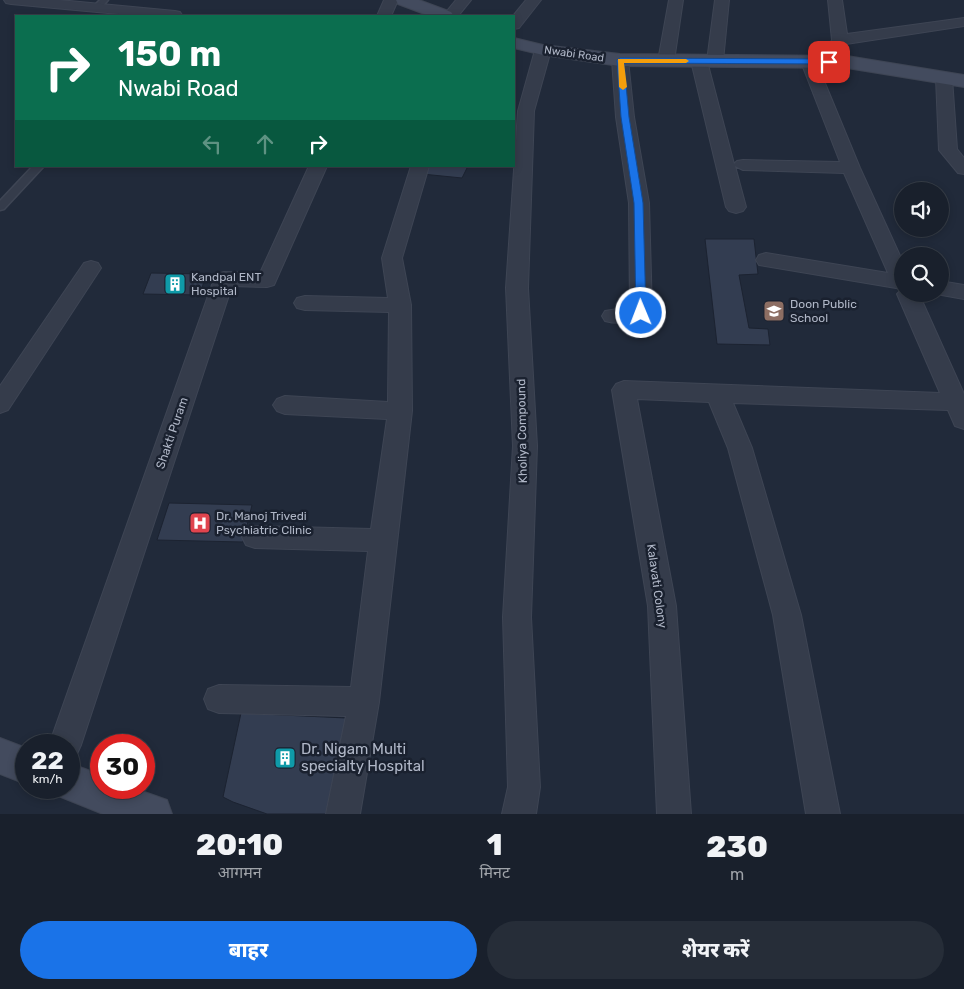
<!DOCTYPE html>
<html lang="hi">
<head>
<meta charset="utf-8">
<style>
	body { margin:0; font-family:Rubik,"Noto Sans Devanagari",sans-serif; background:#262d38; color:#f1f3f6; height:100vh; display:flex; flex-direction:column; font-size:19px; white-space:nowrap }
	* { box-sizing:border-box; margin:0 }
	p { font-size:16px; color:#9fa3a9 }
	.icon { flex:none; width:28px; height:28px; fill:none; stroke:currentColor; stroke-width:2; stroke-linecap:round; stroke-linejoin:round }
	.map { position:relative; height:814px; overflow:hidden }
	.sheet { display:flex; flex-direction:column; background:#19202c; flex:1 }
	.sheet>* { flex:none }
	.hud { position:absolute; left:15px; top:15px; width:500px; height:152px; border-radius:0px; box-shadow:0 2px 8px #0003,0 0 0 1px #373e48; background:#0b6e4f; color:#fff; overflow:hidden }
	.buttons { position:absolute; left:894px; top:182px; display:grid; gap:10px }
	.buttons a { display:grid; place-items:center; width:55px; height:55px; border-radius:50%; background:#19202c; box-shadow:0 2px 8px #0003,0 0 0 1px #373e48; font-size:25px }
	.speed { position:absolute; left:15px; top:734px; display:flex; gap:10px; font-size:25px; font-weight:700; text-align:center }
	.speed>* { display:grid; place-content:center; width:65px; height:65px; border-radius:50%; background:#19202c; box-shadow:0 2px 8px #0003,0 0 0 1px #373e48; line-height:1 }
	.speed small { font-size:12px; font-weight:400 }
	.speed .limit { border:8px solid #d22; background:#fff; color:#111 }
	.pin { position:absolute; display:grid; place-items:center; width:42px; height:42px; color:#fff; margin:-21px; border-radius:10px; box-shadow:0 2px 8px #0006 }
	.me { position:absolute; width:55px; margin:-28px; rotate:359deg; stroke-linejoin:round; filter:drop-shadow(0 0 4px #0008) }
	.turn { display:flex; align-items:center; gap:18px; height:105px; padding:0 20px; font-size:22px }
	.turn .icon { width:65px; height:65px; stroke-width:2.5 }
	.turn b { display:block; font-size:35px; line-height:42px }
	.lanes { display:flex; align-items:center; height:48px; padding:0 20px; background:#0003; justify-content:center; gap:25px; direction:ltr }
	.lanes .off { opacity:.35 }
	.eta { display:flex; justify-content:space-evenly; align-items:center; height:85px; text-align:center }
	.eta b { font-size:30px; font-weight:800; line-height:35px }
	.action { display:flex; gap:10px; margin-top:auto; padding:10px 20px }
	.action a { flex:1; height:58px; border-radius:30px; background:#1a73e8; color:#fff; font-size:20px; font-weight:800; line-height:58px; text-align:center }
	.action a+a { background:#262d38; color:#f1f3f6 }
	.map>svg:first-child { display:block }
</style>
</head>
<body>
<div class="map">
<svg width="964" height="814" viewBox="0 0 964 814">
	<rect width="100%" height="100%" fill="#212a3a"/>
	<path fill="#333d51" stroke="#1c2331" d="M425,166H468L462,178L422,174Z
		M705,239H754L758,274L739,275L749,328L768,329L770,345L717,344Z
		M151,273L206,274L200,295L143,294Z
		M169,503L252,505L243,542L157,540Z
		M241,713L346,718L326,814H267L233,802L223,797Z"/>
	<g fill="none" stroke-linecap="round" stroke-linejoin="round">
		<g stroke="#3e4554" stroke-width="3">
			<path id="lane" d="M100,0H108L100,9H94L93,7Z
				M33,166H44L4,209L0,210V201Z"/>
		</g>
		<g stroke="#3e4554" stroke-width="2">
			<path id="street" d="M4,0H59L175,11L180,12L182,15L140,16L11,4L6,3Z
				M384,0H398L391,16H377Z
				M456,0H471L458,16H443Z
				M526,0H541L519,28L514,29L513,16Z
				M669,0H683L674,61L672,64H660L658,61Z
				M715,0H729L723,61L721,64H709L707,61Z
				M828,0H842L847,34L964,18V26L846,44L839,56H827L825,53L832,40Z
				M543,45L549,47L551,50L534,111L528,288L537,446L531,617L540,787L536,814H502L508,787L503,617L513,446L506,288L518,111L535,50L537,47Z
				M620,55L626,57L628,60L634,117L649,203L652,313L649,318C635,322 619,325 605,321L602,316L605,311L630,307L629,203L616,117L612,60L614,57Z
				M699,56L705,58L707,61L734,164L737,161L743,160L840,162L801,62L803,59H815L860,168L902,260V294H919L964,394V429L955,426L948,410L733,403L752,448L801,615L840,814H806L773,615L728,448L709,402L637,399L676,606L691,814H657L648,606L612,390L616,384L624,381L940,393L897,294L902,289L759,265L756,260L759,255L766,253L888,273L844,173L743,170L735,166L746,207L743,211L736,213L729,211L726,207L691,61L693,58Z
				M944,73L950,75L952,78L957,149L964,158V174L958,173L939,150L936,78L938,75Z
				M309,166H327L274,285L267,287L232,286L81,745L76,756L69,759V745H49L214,279L217,274L224,272L260,273Z
				M411,166H429L402,258L411,305L412,411L379,702L360,814H326L346,716L219,713L208,709L204,699L208,689L219,685L351,687L368,551L255,548L246,545L242,537L246,529L255,526L371,529L387,419L285,414L277,411L273,405L277,399L285,396L388,402L389,312L305,310L297,308L294,303L297,298L305,296L388,298L382,258Z
				M91,261L98,263L101,268L8,410L0,413V386L84,263Z
				M940,281L964,285V299L936,294H940Z"/>
		</g>
		<g stroke="#3e4554" stroke-width="2">
			<path id="secondary" d="M396,0H419L451,12L454,16H430L398,4Z
				M514,38L543,45L620,54L847,56L964,75V87L847,68L620,66L543,55L514,48Z
				M0,738L26,748V784L0,774Z
				M69,763L101,775V788H133L167,800L172,814H103L56,795L53,788H69Z"/>
		</g>
		<use href="#lane" fill="#353c4b" fill-rule="evenodd"/>
		<use href="#street" fill="#353c4b" fill-rule="evenodd"/>
		<use href="#secondary" fill="#434b5e" fill-rule="evenodd"/>
	</g>
	<path fill="#1a73e8" stroke="#114b97" d="M620,58L829,59L833,62L829,64L624,63L629,117L643,203L646,313L641,316L636,313L634,203L621,117L617,60Z"/>
	<path fill="#f59e0b" d="M618,59H686L689,61L686,63H624L627,87L623,90L619,87Z"/>
	<defs>
		<g id="building-square" transform="scale(1.125)"><rect x="-9" y="-9" width="18" height="18" rx="4" fill="#0f9aa8" stroke="#1a212f"/><path d="M-4-6H4V6H1V3H-1V6H-4ZM-2.5-4.3h1.7v1.8h-1.7ZM.8-4.3h1.7v1.8H.8ZM-2.5-1h1.7V.8h-1.7ZM.8-1h1.7V.8H.8Z" fill="#fff"/></g>
		<g id="school-square" transform="scale(1.125)"><rect x="-9" y="-9" width="18" height="18" rx="4" fill="#8d6e63" stroke="#1a212f"/><path d="M0-5L7-2L0 1L-7-2ZM-4 1L0 2.5L4 1V4Q0 6-4 4Z" fill="#fff"/></g>
		<g id="hospital-square" transform="scale(1.125)"><rect x="-9" y="-9" width="18" height="18" rx="4" fill="#e0444e" stroke="#1a212f"/><path d="M-5-5h3v3.5h4V-5h3V5h-3V1.5h-4V5h-3Z" fill="#fff"/></g>
	</defs>
	<g fill-rule="evenodd">
		<use href="#building-square" x="175" y="284"/>
		<use href="#school-square" x="774" y="311"/>
		<use href="#hospital-square" x="200" y="523"/>
		<use href="#building-square" x="285" y="758"/>
	</g>
	<g text-anchor="middle" dominant-baseline="central" stroke-width="5" stroke-linejoin="round" paint-order="stroke">
		<g font-size="11" fill="#b0b7c7" stroke="#1a212f">
			<text transform="translate(574 54) rotate(8)">Nwabi Road</text>
		</g>
		<g font-size="12" fill="#b0b7c7" stroke="#1a212f" text-anchor="start">
			<text x="191" y="277">Kandpal ENT<tspan x="191" dy="14">Hospital</tspan></text>
			<text x="790" y="304">Doon Public<tspan x="790" dy="14">School</tspan></text>
			<text x="216" y="516">Dr. Manoj Trivedi<tspan x="216" dy="14">Psychiatric Clinic</tspan></text>
		</g>
		<g font-size="12" fill="#b0b7c7" stroke="#1a212f">
			<text transform="translate(522 431) rotate(-91)">Kholiya Compound</text>
			<text transform="translate(172 433) rotate(-71)">Shakti Puram</text>
			<text transform="translate(657 586) rotate(82)">Kalavati Colony</text>
		</g>
		<g font-size="15" fill="#b0b7c7" stroke="#1a212f" text-anchor="start">
			<text x="301" y="749">Dr. Nigam Multi<tspan x="301" dy="17">specialty Hospital</tspan></text>
		</g>
	</g>
</svg>
<div class="buttons">
<a><svg class="icon" aria-label="sound" viewBox="0 0 24 24"><path d="M4 9h4l5-4v14l-5-4H4zM17 9q2 3 0 6"/></svg></a>
<a><svg class="icon" aria-label="search" viewBox="0 0 24 24"><circle cx="10" cy="10" r="6"/><path d="M15 15l6 6"/></svg></a>
</div>
<div class="speed"><div>22<small>km/h</small></div><div class="limit">30</div></div>
<div class="pin" style="left:829px;top:62px;background:#d93025"><svg class="icon" aria-label="arrive" viewBox="0 0 24 24"><path d="M6 21V4h12l-3 4 3 4H6"/></svg></div>
<svg class="me" style="left:641px;top:313px" viewBox="-20 -20 40 40"><circle r="17" fill="#1a73e8" stroke="#fff" stroke-width="3"/><path d="M0-11L8 9 0 5-8 9z" fill="#fff"/></svg>
<div class="hud">
<div class="turn"><svg class="icon" aria-label="right" viewBox="0 0 24 24"><path d="M7 20v-9h11M14 6l5 5-5 5"/></svg><div><b>150 m</b>Nwabi Road</div></div>
<div class="lanes"><svg class="icon off" aria-label="left" viewBox="0 0 24 24"><path d="M17 20v-9H6M10 6l-5 5 5 5"/></svg><svg class="icon off" aria-label="ahead" viewBox="0 0 24 24"><path d="M12 20V5M6 11l6-6 6 6"/></svg><svg class="icon" aria-label="right" viewBox="0 0 24 24"><path d="M7 20v-9h11M14 6l5 5-5 5"/></svg></div>
</div>
</div>
<section class="sheet">
<div class="eta">
<div><b>20:10</b><p>आगमन</p></div>
<div><b>1</b><p>मिनट</p></div>
<div><b>230</b><p>m</p></div>
</div>
<div class="action"><a>बाहर</a><a>शेयर करें</a></div>
</section>
</body>
</html>
